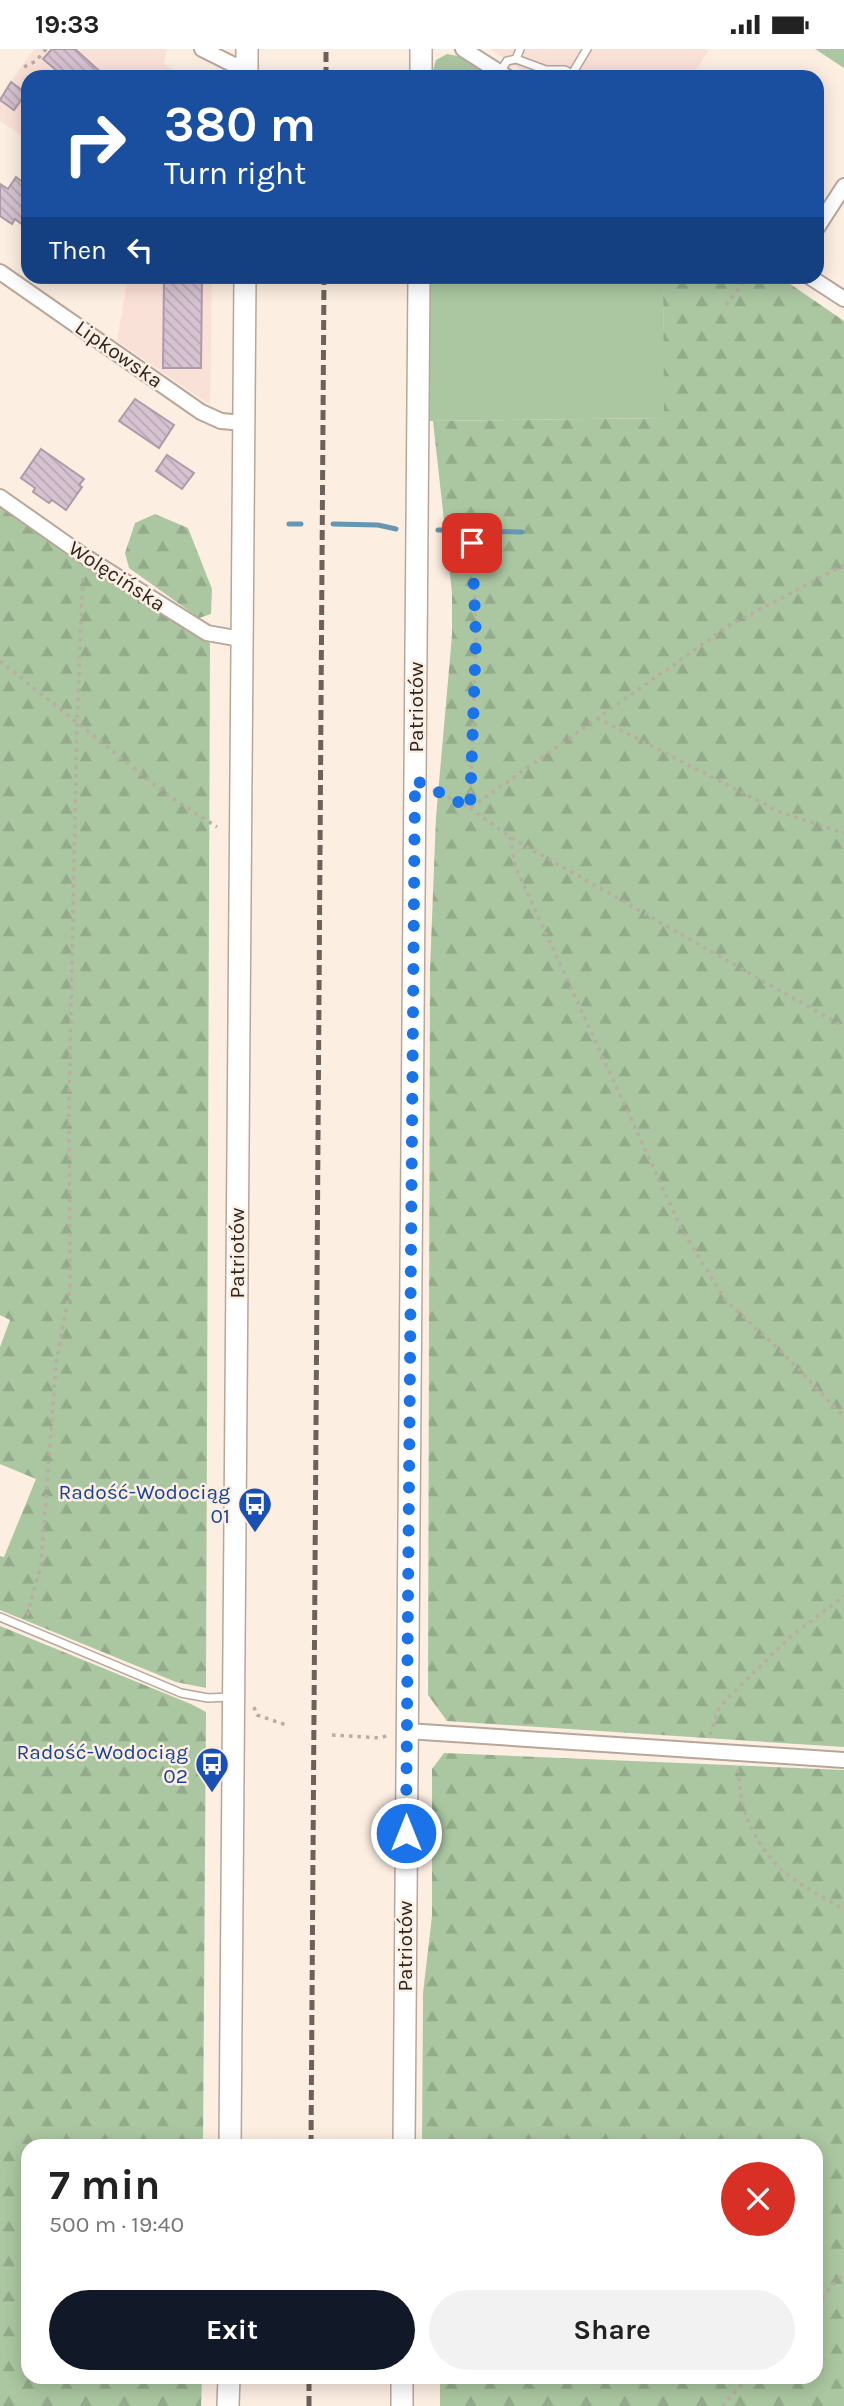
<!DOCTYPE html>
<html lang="en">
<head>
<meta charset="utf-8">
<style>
	body { margin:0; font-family:Karla,sans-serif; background:#f2f2f2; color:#222; height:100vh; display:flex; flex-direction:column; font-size:26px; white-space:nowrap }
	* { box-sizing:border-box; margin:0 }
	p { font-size:23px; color:#767676 }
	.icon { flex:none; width:38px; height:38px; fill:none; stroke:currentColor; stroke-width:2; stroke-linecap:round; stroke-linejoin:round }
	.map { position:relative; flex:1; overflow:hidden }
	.panel { position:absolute; left:21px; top:2090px; width:802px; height:245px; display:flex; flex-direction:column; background:#fff; border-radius:21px; box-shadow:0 4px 18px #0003 }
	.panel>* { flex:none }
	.guide { position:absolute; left:21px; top:21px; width:803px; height:214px; border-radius:21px; box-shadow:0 4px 18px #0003; background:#1a4fa0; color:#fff; overflow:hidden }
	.pin { position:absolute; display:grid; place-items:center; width:60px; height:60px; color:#fff; margin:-30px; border-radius:14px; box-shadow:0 4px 10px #0006 }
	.me { position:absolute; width:77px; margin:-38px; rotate:0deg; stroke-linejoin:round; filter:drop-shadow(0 0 5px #0008) }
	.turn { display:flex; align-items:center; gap:24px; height:147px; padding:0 28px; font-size:32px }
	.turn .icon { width:91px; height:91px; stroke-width:2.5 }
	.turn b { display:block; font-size:49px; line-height:60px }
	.then { display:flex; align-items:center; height:66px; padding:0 28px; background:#0003; gap:14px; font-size:26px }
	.round { display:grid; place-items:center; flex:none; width:74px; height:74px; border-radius:37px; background:#f2f2f2 }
	.head { display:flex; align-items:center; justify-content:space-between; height:119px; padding:0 28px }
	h1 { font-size:42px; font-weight:700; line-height:52px }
	.cta { display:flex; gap:14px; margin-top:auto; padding:14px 28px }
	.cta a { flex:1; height:80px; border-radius:42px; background:#111827; color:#fff; font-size:28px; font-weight:700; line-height:80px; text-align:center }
	.cta a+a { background:#f2f2f2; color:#222 }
	.status { display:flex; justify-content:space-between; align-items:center; height:49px; padding:0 35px; background:#fff; direction:ltr }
	.status svg { height:19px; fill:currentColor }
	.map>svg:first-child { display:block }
</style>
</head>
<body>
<div class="status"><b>19:33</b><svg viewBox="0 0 49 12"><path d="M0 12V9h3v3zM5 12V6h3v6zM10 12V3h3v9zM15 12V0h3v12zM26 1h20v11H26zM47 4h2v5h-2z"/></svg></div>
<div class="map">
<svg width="844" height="2357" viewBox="0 0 844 2357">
	<defs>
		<pattern id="forest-firs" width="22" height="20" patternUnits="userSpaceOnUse" patternTransform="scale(1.75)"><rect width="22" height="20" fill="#abc7a1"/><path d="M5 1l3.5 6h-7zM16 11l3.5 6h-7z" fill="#93ab8a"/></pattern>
		<pattern id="building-back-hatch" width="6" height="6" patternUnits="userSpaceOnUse" patternTransform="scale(1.75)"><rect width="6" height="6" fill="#d6c2d0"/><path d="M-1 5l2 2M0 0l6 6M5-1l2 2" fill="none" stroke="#b8a7b2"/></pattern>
	</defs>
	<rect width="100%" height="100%" fill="#fdeee2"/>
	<path fill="#fae1d8" d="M34,0H167L164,14L183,28H28V91L0,72V48Z
		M490,0H710L691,28H531Z
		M128,228H212L210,356L117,292Z"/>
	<path fill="#abc7a1" d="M447,5L458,7L491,28H431L436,11Z
		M429,228H663L665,369L428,372Z"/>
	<path fill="url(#forest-firs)" d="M815,0H844V19Z
		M663,228H780L844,272V1698L447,1672L428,1646L430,920L436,768L452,586V544L433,372L664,369Z
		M0,456L210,594L206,1639L176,1633L0,1561V1507L4,1508L36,1430L0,1415V1298L10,1271L0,1266Z
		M155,465L188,479L212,540L211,565L199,569L129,519L125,504L135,474Z
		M0,1577L191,1655L206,1663L203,2096H28V2328H202L201,2357H0Z
		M444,1704L844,1721V2357H440V2328H816V2096H422L423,1944L432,1867V1720Z"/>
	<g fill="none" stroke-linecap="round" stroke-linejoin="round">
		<path stroke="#6596b3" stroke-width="5" d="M289,475H301
			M333,475L378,476L396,480
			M438,481H465
			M475,482L522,483"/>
	</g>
	<path fill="url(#building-back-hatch)" stroke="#ad9ba7" stroke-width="2" d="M52,0H75L106,28H64L43,10Z
		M11,33L26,44L14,61L0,51Z
		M16,128L28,137V180L15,170L12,175L0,167V135L8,140Z
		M164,228H202L201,319H163Z
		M135,350L174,376L159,399L119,372Z
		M41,400L84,430L79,436L82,438L66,461L52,451L49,454L33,443L35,439L21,429Z
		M167,406L194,424L182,440L156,422Z"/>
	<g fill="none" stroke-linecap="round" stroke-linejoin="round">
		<g stroke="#b8a699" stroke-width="10">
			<path id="lane" d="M516,10L546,21H565L577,28
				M500,23L507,12L516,10L520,0
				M572,25L587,0
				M0,1568L181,1644L208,1649L230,1648"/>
		</g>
		<g stroke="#b8a699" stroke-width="18">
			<path id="street" d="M202,0L232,15L247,18
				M463,0L507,28
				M817,179L844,137
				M0,223L201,363L221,372L244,374
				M810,228L844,250
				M0,448L84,507L207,584L241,590
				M407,1682L844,1711"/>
		</g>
		<g stroke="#b8a699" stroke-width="24">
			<path id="secondary" d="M247,28V0
				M421,28V0
				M230,2096L245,228
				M404,2096L419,228
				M228,2357L229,2328
				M402,2357V2328"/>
		</g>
		<path stroke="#b9ada3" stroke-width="3.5" stroke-dasharray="3.5 5" stroke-linecap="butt" d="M24,18L36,12L46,0
			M726,256L748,228
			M472,470L476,589L470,759L510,788L844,978
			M0,612L169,747L217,778
			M597,669L780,763L844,784
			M433,741L470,759L730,576L844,516
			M510,788L515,817L682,1181L726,1252L784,1305L844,1368
			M27,1566L41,1517L56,1314L70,1240L69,1056L77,672L83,524
			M254,1658L257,1666L289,1677
			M332,1686L380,1689L389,1686
			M710,1686L718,1661L731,1646L791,1587L844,1547
			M738,1720C740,1761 751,1789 780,1819C793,1833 826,1849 844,1861
			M816,2255L844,2224
			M722,2357L749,2328"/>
		<use href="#lane" stroke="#fff" stroke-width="7"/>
		<use href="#street" stroke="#fff" stroke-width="14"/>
		<use href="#secondary" stroke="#fff" stroke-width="21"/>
		<path stroke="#6c625b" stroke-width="5" stroke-dasharray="10 5" stroke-linecap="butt" d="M326,28V0
			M311,2096L324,228
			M309,2357V2328"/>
	</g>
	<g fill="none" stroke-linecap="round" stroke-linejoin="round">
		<path stroke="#1a73e8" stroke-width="12" stroke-dasharray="0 21.6" d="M406,1784L415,731L470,759L476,589L472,494"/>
	</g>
	<defs>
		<g id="bus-pin" transform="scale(1.75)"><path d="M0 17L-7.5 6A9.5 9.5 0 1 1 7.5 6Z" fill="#1a4fb4" stroke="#fdeee2"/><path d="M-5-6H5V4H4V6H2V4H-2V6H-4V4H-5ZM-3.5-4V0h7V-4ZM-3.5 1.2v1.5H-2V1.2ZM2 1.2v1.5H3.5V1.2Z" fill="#fff"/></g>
	</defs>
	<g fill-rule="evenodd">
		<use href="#bus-pin" x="255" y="1455"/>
		<use href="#bus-pin" x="212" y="1715"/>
	</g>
	<g text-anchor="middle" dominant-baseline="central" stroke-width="5" stroke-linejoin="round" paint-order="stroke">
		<g font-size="21" fill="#2c2520" stroke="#fdeee2">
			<text transform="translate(119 305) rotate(35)">Lipkowska</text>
			<text transform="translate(117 527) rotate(33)">Wolęcińska</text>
			<text transform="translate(416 658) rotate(-90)">Patriotów</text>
			<text transform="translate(237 1204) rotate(-90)">Patriotów</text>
			<text transform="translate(405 1897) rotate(-90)">Patriotów</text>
		</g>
		<g font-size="21" fill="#164399" stroke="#fdeee2" text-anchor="end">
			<text x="230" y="1443">Radość-Wodociąg<tspan x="230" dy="24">01</tspan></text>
			<text x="188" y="1703">Radość-Wodociąg<tspan x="188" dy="24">02</tspan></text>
		</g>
	</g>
</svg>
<div class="pin" style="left:472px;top:494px;background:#d93025"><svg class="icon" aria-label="arrive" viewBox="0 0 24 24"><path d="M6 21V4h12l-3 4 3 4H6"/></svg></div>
<svg class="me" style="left:406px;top:1784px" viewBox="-20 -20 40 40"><circle r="17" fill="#1a73e8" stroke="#fff" stroke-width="3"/><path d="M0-11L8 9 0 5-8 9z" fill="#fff"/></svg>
<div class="guide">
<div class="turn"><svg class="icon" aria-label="right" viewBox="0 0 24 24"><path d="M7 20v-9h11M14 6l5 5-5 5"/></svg><div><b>380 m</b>Turn right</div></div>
<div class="then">Then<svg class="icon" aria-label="left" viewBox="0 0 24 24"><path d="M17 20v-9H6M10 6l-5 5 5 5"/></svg></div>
</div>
<section class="panel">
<div class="head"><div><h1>7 min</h1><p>500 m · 19:40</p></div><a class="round" style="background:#d93025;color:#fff"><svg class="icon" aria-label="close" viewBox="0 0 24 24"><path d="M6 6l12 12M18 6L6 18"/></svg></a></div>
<div class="cta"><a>Exit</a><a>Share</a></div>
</section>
</div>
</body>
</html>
